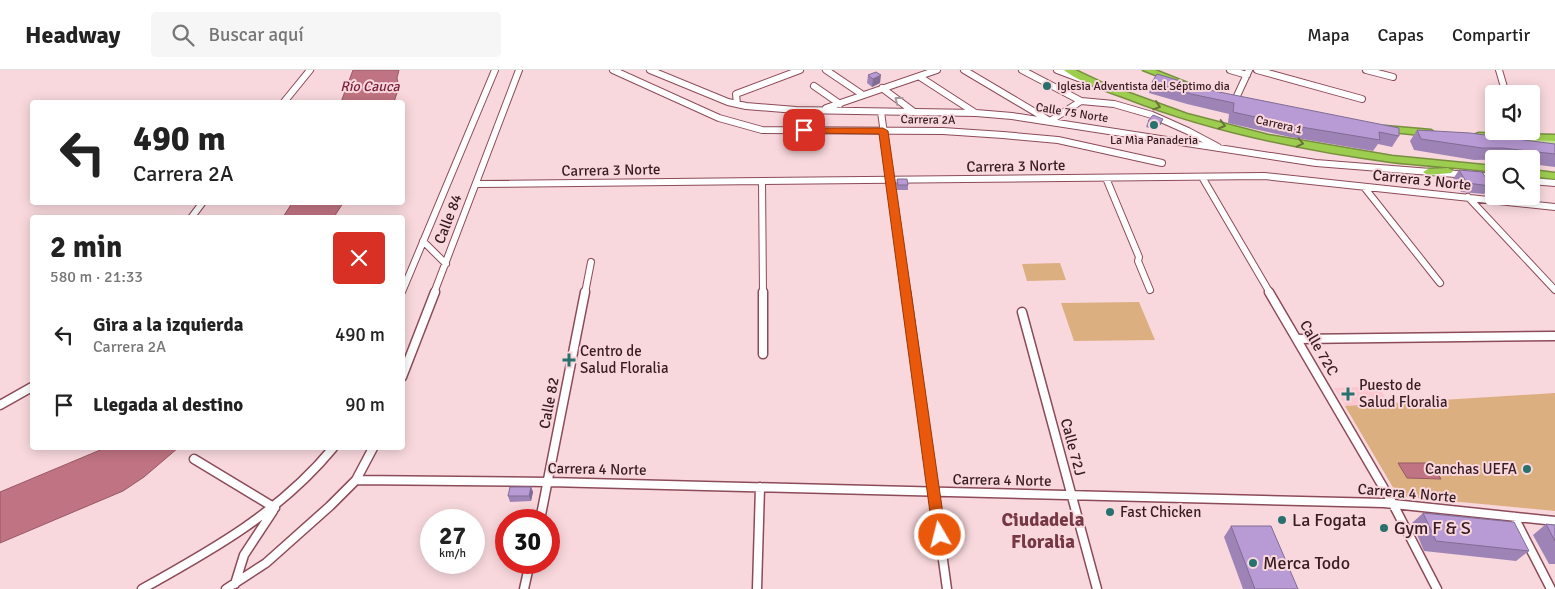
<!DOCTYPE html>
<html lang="es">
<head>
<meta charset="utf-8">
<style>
	body { margin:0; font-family:Signika,sans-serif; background:#f6f6f6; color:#222; height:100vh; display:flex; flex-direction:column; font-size:19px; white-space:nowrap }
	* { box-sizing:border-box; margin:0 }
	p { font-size:16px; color:#767676 }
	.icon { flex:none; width:28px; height:28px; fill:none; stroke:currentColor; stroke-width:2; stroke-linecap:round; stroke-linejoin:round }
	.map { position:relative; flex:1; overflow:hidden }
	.sheet { position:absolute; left:30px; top:145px; width:375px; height:235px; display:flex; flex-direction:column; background:#fff; border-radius:5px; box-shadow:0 2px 12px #0003 }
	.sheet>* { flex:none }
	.banner { position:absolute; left:30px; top:30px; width:375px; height:105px; border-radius:5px; box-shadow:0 2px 12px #0003; background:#fff; color:#222; overflow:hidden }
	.tools { position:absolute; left:1485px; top:15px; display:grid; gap:10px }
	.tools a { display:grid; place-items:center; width:55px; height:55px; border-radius:5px; background:#fff; box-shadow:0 2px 12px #0003; font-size:25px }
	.speed { position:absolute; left:420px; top:439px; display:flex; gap:10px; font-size:25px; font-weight:700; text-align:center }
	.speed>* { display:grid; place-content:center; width:65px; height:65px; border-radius:50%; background:#fff; box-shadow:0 2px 12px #0003; line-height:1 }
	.speed small { font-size:12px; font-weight:400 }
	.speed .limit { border:8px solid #d22; background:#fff; color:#111 }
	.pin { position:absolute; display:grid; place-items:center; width:42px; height:42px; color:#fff; margin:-21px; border-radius:10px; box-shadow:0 2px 8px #0006 }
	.me { position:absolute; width:55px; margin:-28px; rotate:352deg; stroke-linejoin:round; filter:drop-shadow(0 0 4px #0008) }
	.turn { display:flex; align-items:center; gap:18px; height:105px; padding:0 20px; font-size:22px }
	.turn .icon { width:65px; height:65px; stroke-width:2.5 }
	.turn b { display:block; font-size:35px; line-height:42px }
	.round { display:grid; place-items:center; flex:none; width:52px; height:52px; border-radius:5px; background:#f6f6f6 }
	.head { display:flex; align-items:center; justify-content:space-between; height:85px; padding:0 20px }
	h1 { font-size:30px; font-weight:800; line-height:38px }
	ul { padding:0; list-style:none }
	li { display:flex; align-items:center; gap:15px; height:70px; padding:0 20px }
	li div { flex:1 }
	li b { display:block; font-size:19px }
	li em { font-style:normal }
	header { display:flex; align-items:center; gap:30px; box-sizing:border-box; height:70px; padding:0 25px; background:#fff; border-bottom:1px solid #e0e0e0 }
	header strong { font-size:24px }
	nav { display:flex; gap:28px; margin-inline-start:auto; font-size:18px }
	.search { width:350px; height:45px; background:#f6f6f6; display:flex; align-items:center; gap:12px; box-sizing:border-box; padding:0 18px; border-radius:5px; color:#767676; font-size:19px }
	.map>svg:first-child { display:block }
</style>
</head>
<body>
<header>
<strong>Headway</strong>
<div class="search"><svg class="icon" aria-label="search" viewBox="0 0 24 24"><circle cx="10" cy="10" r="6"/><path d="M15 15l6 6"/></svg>Buscar aquí</div>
<nav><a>Mapa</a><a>Capas</a><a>Compartir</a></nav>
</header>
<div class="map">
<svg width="1555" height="519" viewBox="0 0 1555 519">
	<rect width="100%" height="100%" fill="#f8d8dd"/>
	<path fill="#fbc8d0" d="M1379,316L1392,341L1350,343L1334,318Z"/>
	<path fill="#dcaf80" d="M1060,193L1066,210L1027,211L1022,194Z
		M1139,232L1155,270L1074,271L1061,233Z
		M1555,323V441L1398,426L1345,336Z"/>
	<path fill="#c07382" stroke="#975965" d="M353,0H399L397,8L399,17L394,32H341Z
		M292,133V132L343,133L334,147H283Z
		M105,378H178L144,407L123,421L0,473V422Z
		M1398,393H1431L1441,409L1407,408Z"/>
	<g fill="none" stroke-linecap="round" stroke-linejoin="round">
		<g stroke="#8c4b59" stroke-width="8">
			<path id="minor-far1" d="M613,0L719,48L762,60L943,61L1003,65L1058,70L1162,93
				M650,0L728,32L746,36L796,40L976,43L1012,46L1316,93L1494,107
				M826,0L863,25
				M964,0L1050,51L1081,31
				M1022,0L1081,31L1114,34L1152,45L1188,61L1218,77
				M1057,0L1081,9
				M1230,0L1247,5
				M1257,0L1362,29
				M1366,0L1393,7
				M1499,0L1506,24
				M920,7L974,42
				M814,16L840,34
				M882,18L914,42
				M1236,28L1249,0
				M284,32L310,0
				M737,34L736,24L800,0
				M826,38L937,0
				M881,42L906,223
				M1202,107L1270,223
				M1106,108L1139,187L1138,191L1150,220
				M762,111L763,223
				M1531,111L1555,113
				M476,114L1264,106L1555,137
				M1364,117L1440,213
				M1468,127L1555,220
				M191,148L203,132
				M423,171L446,194
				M402,222L495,0
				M434,223L519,0
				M585,223L591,192"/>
		</g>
		<g stroke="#8c4b59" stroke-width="11">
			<path id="minor" d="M763,222V284
				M906,222L947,519
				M1269,222L1393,434L1437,519
				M1022,242L1097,519
				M1297,269L1555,266
				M402,307L435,222
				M0,335L32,317
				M194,389L275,438
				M356,410L549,412L1384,433L1555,451
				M1514,447L1551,519
				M540,450L585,222
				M235,514L244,485L273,441
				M142,519C214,479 280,442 333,378
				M226,519L266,493L330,436L356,410L373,378
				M524,519L530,492
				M757,519L760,417"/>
		</g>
		<g stroke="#798f3f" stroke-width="2">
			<path id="major" d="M1508,67L1555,70V74L1511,71L1507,69Z"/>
		</g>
		<g stroke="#798f3f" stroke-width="3">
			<path id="highway" d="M1064,0H1075L1107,15L1187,44L1268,65L1392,86L1494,96V102C1460,97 1426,96 1392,92C1302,80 1210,61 1126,28C1109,22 1077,11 1064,0Z
				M1143,0H1155L1190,14L1189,16H1183Z
				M1385,56L1431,60L1435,63L1431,66L1382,61V57Z
				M1479,63L1555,65V71L1476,68V64Z
				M1448,98L1453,101L1451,103L1428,105L1423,102L1428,99Z
				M1531,100L1555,103V109L1531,106Z"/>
		</g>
		<use href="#minor-far1" stroke="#fff" stroke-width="6"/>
		<use href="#minor" stroke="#fff" stroke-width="8"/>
		<use href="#major" fill="#c4e195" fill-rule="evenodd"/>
		<use href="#highway" fill="#9ccd4f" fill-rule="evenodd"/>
	</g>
	<path fill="#9e84b6" d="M868,5L880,13L872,17L867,13Z
		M1152,12L1214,21L1399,66L1392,77L1378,74L1373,81L1290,67L1228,53L1229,44L1187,34L1149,23Z
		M1148,51L1161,54L1156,60L1146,57Z
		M1417,60L1555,74V97L1531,94V89L1474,90L1414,80L1410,71Z
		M1459,100L1491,116L1484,124L1461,122L1453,109Z
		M897,109L908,115V120H897L896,115Z
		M531,417L533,422L531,431L510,432L508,426Z
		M1423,443L1529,481L1516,491L1424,481L1412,453Z
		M1546,454L1555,455V494H1549L1533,465Z
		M1231,456L1298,519H1243L1224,467Z"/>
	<path fill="#816c94" d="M881,5L880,13L872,17L873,9Z
		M1163,49L1161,54L1156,60L1159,55Z
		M531,417L533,422L531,431L529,426Z"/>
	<path fill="#b89ad4" stroke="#816c94" d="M876,2L881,5L873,9L868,5Z
		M1157,4L1214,21L1399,58V66L1379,62L1380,70L1295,56L1233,42L1234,33L1191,24L1152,12Z
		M1153,45L1163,49L1159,55L1148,51Z
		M1417,60L1470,63L1555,74V84L1502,78H1482L1421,69Z
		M1459,100L1482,102L1491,116L1467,113Z
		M897,109H907L908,115H898Z
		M510,417H531L529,426H508Z
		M1423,443L1514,452L1529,481L1436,471Z
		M1546,454L1555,455V471Z
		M1231,456H1271L1298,519H1255Z"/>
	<defs><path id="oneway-chevron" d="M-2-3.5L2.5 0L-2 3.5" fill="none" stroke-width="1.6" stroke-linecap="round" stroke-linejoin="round" transform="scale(1.25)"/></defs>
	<use stroke="#a5999c" href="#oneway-chevron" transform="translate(898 30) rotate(-143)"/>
	<g stroke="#6a7438">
		<use href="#oneway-chevron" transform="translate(1157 36) rotate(18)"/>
		<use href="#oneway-chevron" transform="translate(1222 55) rotate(14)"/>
		<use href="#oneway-chevron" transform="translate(1300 73) rotate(12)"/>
	</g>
	<path fill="#ea580c" stroke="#983908" d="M801,58H883L888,61L946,465L944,470L940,471L935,470L933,465L879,64L804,63L801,62Z"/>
	<g fill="#29716c" stroke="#f8d8dd" stroke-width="2">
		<circle cx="1047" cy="16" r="5"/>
		<circle cx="1154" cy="55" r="5"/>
		<path d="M566.5 282.5h5v5h5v5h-5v5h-5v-5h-5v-5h5z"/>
		<path d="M1345.5 316.5h5v5h5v5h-5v5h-5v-5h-5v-5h5z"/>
		<circle cx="1527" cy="399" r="5"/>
		<circle cx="1110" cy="442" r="5"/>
		<circle cx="1282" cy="450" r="5"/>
		<circle cx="1384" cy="458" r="5"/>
		<circle cx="1253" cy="493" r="5"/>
	</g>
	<g text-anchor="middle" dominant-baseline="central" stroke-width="4" stroke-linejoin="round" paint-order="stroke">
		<g font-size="12" fill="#381c22" stroke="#f8d8dd" text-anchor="start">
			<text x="1057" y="16">Iglesia Adventista del Séptimo dia</text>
			<text x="1154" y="70" text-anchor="middle">La Mìa Panaderia</text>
		</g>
		<g font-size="12" fill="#381c22" stroke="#f8d8dd">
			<text transform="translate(1072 43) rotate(9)">Calle 75 Norte</text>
			<text transform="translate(928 50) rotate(1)">Carrera 2A</text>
			<text transform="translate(1279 55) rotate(13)">Carrera 1</text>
		</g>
		<g font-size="14" font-style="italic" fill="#7b1e39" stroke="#f8d8dd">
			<text x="370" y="16">Río Cauca</text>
		</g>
		<g font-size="15" fill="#381c22" stroke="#f8d8dd">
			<text transform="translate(1016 96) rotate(-1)">Carrera 3 Norte</text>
			<text transform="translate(611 100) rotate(-1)">Carrera 3 Norte</text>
			<text transform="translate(1422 110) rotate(6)">Carrera 3 Norte</text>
			<text transform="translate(448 149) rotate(-69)">Calle 84</text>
			<text transform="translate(1319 278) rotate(60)">Calle 72C</text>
			<text transform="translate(549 333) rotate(-79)">Calle 82</text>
			<text transform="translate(1073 377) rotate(75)">Calle 72J</text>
			<text transform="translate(597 399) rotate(1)">Carrera 4 Norte</text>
			<text transform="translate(1002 410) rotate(1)">Carrera 4 Norte</text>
			<text transform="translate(1407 423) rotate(5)">Carrera 4 Norte</text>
		</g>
		<g font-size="15" fill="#381c22" stroke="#f8d8dd" text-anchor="start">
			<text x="580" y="281">Centro de<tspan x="580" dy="17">Salud Floralia</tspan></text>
			<text x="1359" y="315">Puesto de<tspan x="1359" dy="17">Salud Floralia</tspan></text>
			<text x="1517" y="399" text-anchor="end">Canchas UEFA</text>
			<text x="1120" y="442">Fast Chicken</text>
		</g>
		<g font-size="18" fill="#381c22" stroke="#f8d8dd" text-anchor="start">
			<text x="1292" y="450">La Fogata</text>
			<text x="1394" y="458">Gym F &amp; S</text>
			<text x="1263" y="493">Merca Todo</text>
		</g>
		<g font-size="19" font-weight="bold" fill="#763845" stroke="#f8d8dd">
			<text x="1043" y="450">Ciudadela<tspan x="1043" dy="22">Floralia</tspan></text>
		</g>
	</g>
</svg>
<div class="tools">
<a><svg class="icon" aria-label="sound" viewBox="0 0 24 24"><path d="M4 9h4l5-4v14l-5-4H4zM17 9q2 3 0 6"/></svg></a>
<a><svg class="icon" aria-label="search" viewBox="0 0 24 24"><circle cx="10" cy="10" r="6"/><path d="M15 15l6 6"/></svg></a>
</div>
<div class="speed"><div>27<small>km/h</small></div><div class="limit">30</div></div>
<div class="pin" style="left:804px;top:60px;background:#d93025"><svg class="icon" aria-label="arrive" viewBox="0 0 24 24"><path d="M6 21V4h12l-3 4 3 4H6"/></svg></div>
<svg class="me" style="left:940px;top:465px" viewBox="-20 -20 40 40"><circle r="17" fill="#ea580c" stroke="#fff" stroke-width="3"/><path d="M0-11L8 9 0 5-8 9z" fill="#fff"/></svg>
<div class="banner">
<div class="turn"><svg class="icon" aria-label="left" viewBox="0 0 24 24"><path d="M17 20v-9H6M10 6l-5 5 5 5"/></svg><div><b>490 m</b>Carrera 2A</div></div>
</div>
<section class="sheet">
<div class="head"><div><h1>2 min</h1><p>580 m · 21:33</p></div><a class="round" style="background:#d93025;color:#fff"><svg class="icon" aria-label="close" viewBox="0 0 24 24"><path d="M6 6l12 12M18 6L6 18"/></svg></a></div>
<ul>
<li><svg class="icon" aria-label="left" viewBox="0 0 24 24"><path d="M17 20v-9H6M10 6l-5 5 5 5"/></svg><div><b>Gira a la izquierda</b><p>Carrera 2A</p></div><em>490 m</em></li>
<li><svg class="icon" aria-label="arrive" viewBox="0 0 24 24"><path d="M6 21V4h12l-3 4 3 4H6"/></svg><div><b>Llegada al destino</b></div><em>90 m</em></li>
</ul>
</section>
</div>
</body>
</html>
